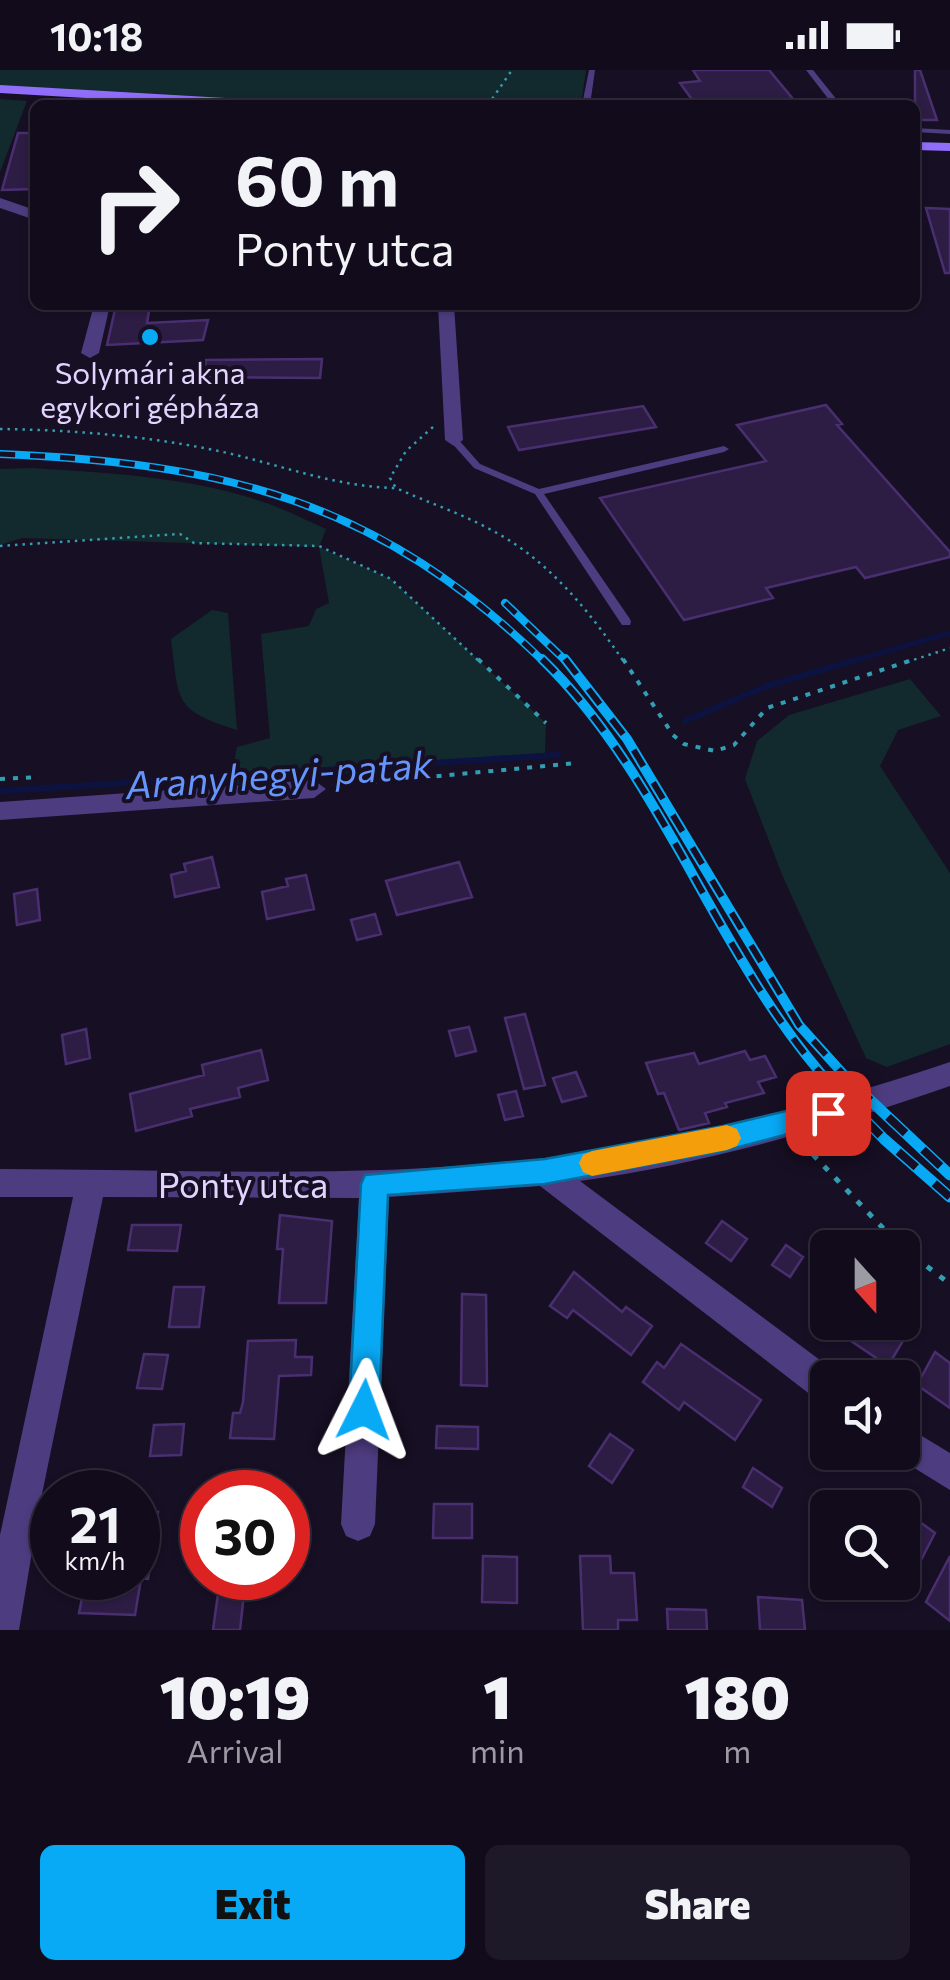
<!DOCTYPE html>
<html lang="en">
<head>
<meta charset="utf-8">
<style>
	body { margin:0; font-family:Commissioner,sans-serif; background:#1e1928; color:#f1f3f6; height:100vh; display:flex; flex-direction:column; font-size:38px; white-space:nowrap }
	* { box-sizing:border-box; margin:0 }
	p { font-size:32px; color:#9c9ba3 }
	.icon { flex:none; width:55px; height:55px; fill:none; stroke:currentColor; stroke-width:2; stroke-linecap:round; stroke-linejoin:round }
	.map { position:relative; height:1560px; overflow:hidden }
	.details { display:flex; flex-direction:column; background:#110b1b; flex:1 }
	.details>* { flex:none }
	.banner { position:absolute; left:30px; top:30px; width:890px; height:210px; border-radius:15px; box-shadow:0 2px 8px #0004,0 0 0 2px #302b3a; background:#110b1b; color:#f1f3f6; overflow:hidden }
	.needle { width:65px; rotate:159deg }
	.fabs { position:absolute; left:810px; top:1160px; display:grid; gap:20px }
	.fabs a { display:grid; place-items:center; width:110px; height:110px; border-radius:15px; background:#110b1b; box-shadow:0 2px 8px #0004,0 0 0 2px #302b3a; font-size:50px }
	.speed { position:absolute; left:30px; top:1400px; display:flex; gap:20px; font-size:50px; font-weight:700; text-align:center }
	.speed>* { display:grid; place-content:center; width:130px; height:130px; border-radius:50%; background:#110b1b; box-shadow:0 2px 8px #0004,0 0 0 2px #302b3a; line-height:1 }
	.speed small { font-size:25px; font-weight:400 }
	.speed .limit { border:15px solid #d22; background:#fff; color:#111 }
	.pin { position:absolute; display:grid; place-items:center; width:85px; height:85px; color:#fff; margin:-42px; border-radius:20px; box-shadow:0 5px 15px #0006 }
	.me { position:absolute; width:110px; margin:-55px; rotate:3deg; stroke-linejoin:round; filter:drop-shadow(0 0 8px #0008) }
	.turn { display:flex; align-items:center; gap:35px; height:210px; padding:0 40px; font-size:45px }
	.turn .icon { width:130px; height:130px; stroke-width:2.5 }
	.turn b { display:block; font-size:70px; line-height:85px }
	.eta { display:flex; justify-content:space-evenly; align-items:center; height:170px; text-align:center }
	.eta b { font-size:60px; font-weight:800; line-height:70px }
	.action { display:flex; gap:20px; margin-top:auto; padding:20px 40px }
	.action a { flex:1; height:115px; border-radius:15px; background:#08a9f5; color:#111; font-size:40px; font-weight:800; line-height:115px; text-align:center }
	.action a+a { background:#1e1928; color:#f1f3f6 }
	.status { display:flex; justify-content:space-between; align-items:center; height:70px; padding:0 50px; background:#110b1b; direction:ltr }
	.status svg { height:28px; fill:currentColor }
	.map>svg:first-child { display:block }
</style>
</head>
<body>
<div class="status"><b>10:18</b><svg viewBox="0 0 49 12"><path d="M0 12V9h3v3zM5 12V6h3v6zM10 12V3h3v9zM15 12V0h3v12zM26 1h20v11H26zM47 4h2v5h-2z"/></svg></div>
<div class="map">
<svg width="950" height="1560" viewBox="0 0 950 1560">
	<rect width="100%" height="100%" fill="#170f24"/>
	<path fill="#12292e" d="M0,0H586L581,35H272L0,16Z
		M0,29L27,31L0,102Z
		M32,398C110,403 195,407 269,434C289,441 307,451 326,459L319,477L391,509L546,653L545,683L230,715L237,677L270,668L261,564L309,556L316,539L329,533L319,477L22,468L0,475V399Z
		M212,540L228,543L237,660C173,640 179,631 171,569Z
		M910,609L941,646L898,660L880,696L950,803V974L887,997L866,988L783,807L745,709L757,671L789,645Z"/>
	<g fill="none" stroke-linecap="round" stroke-linejoin="round">
		<path stroke="#0c1341" stroke-width="5" d="M850,592L950,563"/>
		<path stroke="#0c1341" stroke-width="6" d="M685,651L767,616L859,589
			M0,721L558,685"/>
	</g>
	<path fill="#2d1c44" stroke="#4a2f70" stroke-width="2.5" d="M693,0H769L798,35H696L680,13L700,11Z
		M915,0H920L937,50H915Z
		M18,63H35V119L2,120Z
		M926,138L950,139V203H945Z
		M116,235H150L147,253L208,250L203,270L107,275Z
		M322,289L320,308L203,307L206,290Z
		M826,335L842,354L837,355L950,482V487L865,508L856,497L766,518L773,528L684,550L600,428L766,391L737,355Z
		M643,336L656,357L519,380L508,357Z
		M212,787L219,817L175,827L171,805L186,801L184,794Z
		M459,792L472,827L397,845L386,811Z
		M306,805L314,839L267,849L262,822L288,816L286,809Z
		M37,819L40,850L17,855L14,824Z
		M375,844L381,864L357,870L351,850Z
		M525,944L545,1015L524,1019L505,948Z
		M469,957L476,981L456,986L449,961Z
		M86,959L90,988L66,994L62,965Z
		M261,980L268,1010L238,1018L240,1027L190,1039L192,1046L136,1061L130,1024L204,1005L202,995Z
		M745,981L750,990L765,986L776,1007L758,1012L764,1023L725,1033L727,1037L705,1043L709,1053L679,1060L664,1023L658,1024L646,993L694,983L699,994Z
		M576,1002L586,1026L562,1032L553,1008Z
		M516,1021L523,1046L505,1050L498,1025Z
		M280,1145L332,1151L326,1233H279L283,1179H277Z
		M722,1151L747,1169L731,1191L706,1173Z
		M132,1155H181L177,1181L128,1180Z
		M786,1175L803,1187L790,1207L772,1195Z
		M574,1202L622,1242L626,1237L652,1256L631,1285L573,1240L567,1248L550,1236Z
		M174,1217H204L199,1257H169Z
		M462,1224L486,1225L487,1316L461,1315Z
		M823,1252H905L897,1267L903,1271L888,1296Z
		M296,1270L295,1287H312L311,1305L279,1306L274,1369L230,1368L233,1343H240L243,1332L248,1271Z
		M681,1274L761,1330L735,1370L684,1332L679,1340L643,1312L657,1292L664,1298Z
		M935,1282L950,1293V1338L917,1315Z
		M144,1284L168,1285L162,1319L137,1318Z
		M184,1354L181,1385L150,1386L154,1355Z
		M437,1356L478,1357V1379L436,1378Z
		M610,1364L633,1380L612,1413L589,1396Z
		M753,1398L782,1418L772,1437L743,1417Z
		M434,1434H472V1468H433Z
		M902,1439L935,1463L918,1496L902,1485Z
		M138,1441L158,1442L148,1509L138,1508Z
		M483,1486L517,1487V1533L482,1532Z
		M580,1486H610L611,1503H634L637,1550H618V1560H583Z
		M950,1486V1551L926,1532Z
		M86,1508L141,1509L135,1545L79,1543Z
		M218,1524H244L240,1560H213Z
		M758,1527L802,1530L805,1560H760Z
		M667,1539L706,1540L707,1560H668Z"/>
	<g fill="none" stroke-linecap="round" stroke-linejoin="round">
		<path stroke="#339eb2" stroke-width="2.5" stroke-dasharray="2.5 5" stroke-linecap="butt" d="M488,35L512,0
			M433,357L406,381L390,408L396,418C429,433 463,444 495,462C549,491 590,542 624,592
			M0,359C74,360 150,366 223,382C281,395 336,417 396,418
			M0,476L180,464L194,473L319,476L391,509L480,592
			M907,592L950,578"/>
		<path stroke="#339eb2" stroke-width="4" stroke-dasharray="5 8" stroke-linecap="butt" d="M478,589L546,653
			M623,589L673,665L684,674L715,681L734,675L767,638L915,589
			M0,709L39,707
			M333,716L577,693"/>
		<path stroke="#339eb2" stroke-width="5" stroke-dasharray="6 10" stroke-linecap="butt" d="M802,1073L899,1175L950,1214"/>
		<path fill="#4e3c81" fill-rule="evenodd" d="M589,0H595L590,35H582Z
			M806,0H813L841,35H833Z
			M915,58L950,60V64L915,62Z
			M454,367L457,368L480,394L539,419L724,376L729,379L724,382L544,424L630,549L631,552L630,555H622L535,424L474,398L449,370Z"/>
		<path fill="#4e3c81" fill-rule="evenodd" d="M0,128L35,140V150L0,138Z
			M94,235H110L99,283L90,288L81,283Z
			M438,235H454L463,370L454,376L445,370Z
			M314,710L326,719L314,728L0,750V732Z
			M950,992V1016C830,1058 707,1093 580,1111L840,1305L828,1308V1333L816,1329L540,1116L389,1127L375,1454L370,1466L358,1471L346,1466L341,1454L359,1128L103,1127L40,1434L19,1560H0V1465L73,1127H0V1099C182,1099 364,1110 545,1088C683,1072 818,1036 950,992Z
			M902,1354L950,1383V1420L890,1383L902,1382Z"/>
		<path fill="#916efa" fill-rule="evenodd" d="M0,15L280,31L287,35H207L0,23Z
			M915,72L950,73V81L915,80Z"/>
		<g stroke="#08a9f5" stroke-width="8">
			<path id="rail-far2" d="M0,384C225,393 379,431 544,592
				M505,533L567,592"/>
		</g>
		<g stroke="#08a9f5" stroke-width="10">
			<path id="rail-far1" d="M542,589C667,711 716,889 833,1017
				M565,589L627,669L799,955L855,1017"/>
		</g>
		<g stroke="#08a9f5" stroke-width="11">
			<path id="rail" d="M830,1014L884,1069L950,1127
				M853,1014L950,1105"/>
		</g>
		<use href="#rail-far2" stroke="#170f24" stroke-width="5" stroke-dasharray="15" stroke-linecap="butt"/>
		<use href="#rail-far1" stroke="#170f24" stroke-width="6" stroke-dasharray="19" stroke-linecap="butt"/>
		<use href="#rail" stroke="#170f24" stroke-width="8" stroke-dasharray="24" stroke-linecap="butt"/>
	</g>
	<path fill="#08a9f5" stroke="#056e9f" stroke-width="2.5" d="M828,1031L838,1035L842,1043L838,1051L723,1081L545,1114L388,1125L379,1340L374,1351L364,1355L353,1351L349,1340L361,1114L365,1105L545,1089L723,1056Z"/>
	<path fill="#f59e0b" d="M727,1055L737,1059L741,1068L737,1076L727,1080L592,1106L583,1102L579,1093L583,1085L592,1081Z"/>
	<circle fill="#08a9f5" stroke="#170f24" stroke-width="4" cx="150" cy="267" r="10"/>
	<g text-anchor="middle" dominant-baseline="central" stroke-width="8" stroke-linejoin="round" paint-order="stroke">
		<g font-size="30" fill="#e2d4fe" stroke="#170f24">
			<text x="150" y="301">Solymári akna<tspan x="150" dy="34">egykori gépháza</tspan></text>
		</g>
		<g font-size="35" fill="#e2d4fe" stroke="#170f24">
			<text x="243" y="1113">Ponty utca</text>
		</g>
		<g font-size="38" font-style="italic" fill="#6594fa" stroke="#170f24">
			<text transform="translate(279 703) rotate(-4)">Aranyhegyi-patak</text>
		</g>
	</g>
</svg>
<div class="fabs">
<a><svg class="needle" viewBox="-14 -14 28 28"><path d="M0-13l5 13h-10z" fill="#e53935"/><path d="M0 13l5-13h-10z" fill="#9c9ba3"/></svg></a>
<a><svg class="icon" aria-label="sound" viewBox="0 0 24 24"><path d="M4 9h4l5-4v14l-5-4H4zM17 9q2 3 0 6"/></svg></a>
<a><svg class="icon" aria-label="search" viewBox="0 0 24 24"><circle cx="10" cy="10" r="6"/><path d="M15 15l6 6"/></svg></a>
</div>
<div class="speed"><div>21<small>km/h</small></div><div class="limit">30</div></div>
<div class="pin" style="left:828px;top:1043px;background:#d93025"><svg class="icon" aria-label="arrive" viewBox="0 0 24 24"><path d="M6 21V4h12l-3 4 3 4H6"/></svg></div>
<svg class="me" style="left:364px;top:1340px" viewBox="-20 -20 40 40"><path d="M0-17L14 15 0 8-14 15z" fill="#08a9f5" stroke="#fff" stroke-width="4"/></svg>
<div class="banner">
<div class="turn"><svg class="icon" aria-label="right" viewBox="0 0 24 24"><path d="M7 20v-9h11M14 6l5 5-5 5"/></svg><div><b>60 m</b>Ponty utca</div></div>
</div>
</div>
<section class="details">
<div class="eta">
<div><b>10:19</b><p>Arrival</p></div>
<div><b>1</b><p>min</p></div>
<div><b>180</b><p>m</p></div>
</div>
<div class="action"><a>Exit</a><a>Share</a></div>
</section>
</body>
</html>
